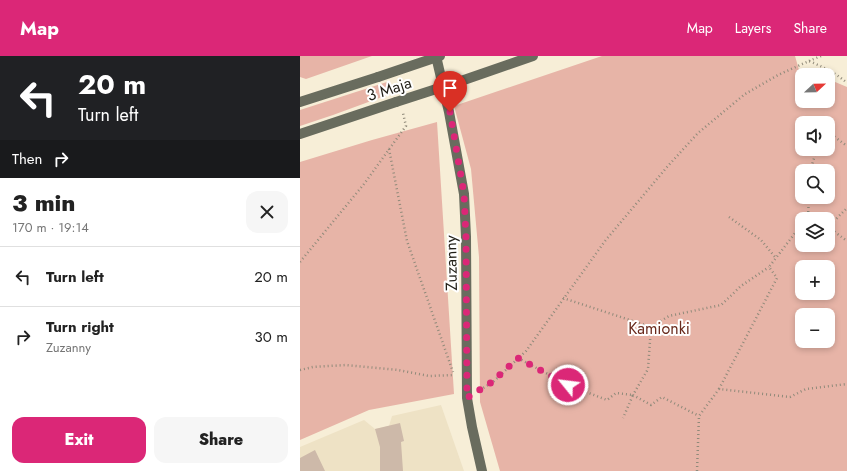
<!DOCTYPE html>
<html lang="en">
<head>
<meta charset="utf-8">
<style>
	body { margin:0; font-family:Jost,sans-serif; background:#f6f6f6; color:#222; height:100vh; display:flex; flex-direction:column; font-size:15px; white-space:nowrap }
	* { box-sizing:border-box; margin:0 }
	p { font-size:13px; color:#767676 }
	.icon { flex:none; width:22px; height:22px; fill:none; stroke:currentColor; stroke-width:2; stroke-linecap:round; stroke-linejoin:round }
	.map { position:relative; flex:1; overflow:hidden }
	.details { display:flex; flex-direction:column; background:#fff; width:300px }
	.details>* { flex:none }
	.banner { background:#202124; color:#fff; overflow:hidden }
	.needle { width:26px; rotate:68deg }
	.buttons { position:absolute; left:495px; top:12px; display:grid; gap:8px }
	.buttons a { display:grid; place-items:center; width:40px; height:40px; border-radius:8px; background:#fff; box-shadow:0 2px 6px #0003; font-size:20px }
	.pin { position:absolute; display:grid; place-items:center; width:34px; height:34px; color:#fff; margin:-41px -17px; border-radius:50% 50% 50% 0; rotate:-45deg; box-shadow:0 0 4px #0007 }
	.pin .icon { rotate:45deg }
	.me { position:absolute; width:44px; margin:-22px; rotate:299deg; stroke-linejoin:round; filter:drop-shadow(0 0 3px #0008) }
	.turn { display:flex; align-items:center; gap:14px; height:84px; padding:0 12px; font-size:18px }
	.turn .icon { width:52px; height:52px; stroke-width:2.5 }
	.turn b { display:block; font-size:28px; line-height:34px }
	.then { display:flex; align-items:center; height:38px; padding:0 12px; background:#0003; gap:8px; font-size:15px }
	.round { display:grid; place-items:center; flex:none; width:42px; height:42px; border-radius:12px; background:#f6f6f6 }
	.summary { display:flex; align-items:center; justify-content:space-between; height:68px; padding:0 12px }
	h1 { font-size:24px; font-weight:800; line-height:30px }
	.primary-button { display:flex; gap:8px; margin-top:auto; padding:8px 12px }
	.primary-button a { flex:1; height:46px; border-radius:12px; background:#db2777; color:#fff; font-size:16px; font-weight:800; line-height:46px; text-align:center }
	.primary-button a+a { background:#f6f6f6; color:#222 }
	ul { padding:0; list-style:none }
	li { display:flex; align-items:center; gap:12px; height:60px; padding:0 12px; border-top:1px solid #e0e0e0 }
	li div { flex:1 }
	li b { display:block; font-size:15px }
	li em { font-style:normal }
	header { display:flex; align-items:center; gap:24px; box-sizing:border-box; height:56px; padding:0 20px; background:#db2777; color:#fff }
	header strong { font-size:19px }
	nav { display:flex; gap:22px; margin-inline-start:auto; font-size:14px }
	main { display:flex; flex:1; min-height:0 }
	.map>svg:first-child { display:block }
</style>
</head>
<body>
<header>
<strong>Map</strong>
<nav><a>Map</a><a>Layers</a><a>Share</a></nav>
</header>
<main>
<section class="details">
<div class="banner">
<div class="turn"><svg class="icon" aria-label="left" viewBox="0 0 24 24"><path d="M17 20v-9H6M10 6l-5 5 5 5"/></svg><div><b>20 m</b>Turn left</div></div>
<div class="then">Then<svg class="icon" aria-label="right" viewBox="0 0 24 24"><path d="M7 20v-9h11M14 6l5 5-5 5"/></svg></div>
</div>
<div class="summary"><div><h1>3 min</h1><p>170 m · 19:14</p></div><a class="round"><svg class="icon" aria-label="close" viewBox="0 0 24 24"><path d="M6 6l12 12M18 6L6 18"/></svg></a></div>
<ul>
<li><svg class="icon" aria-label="left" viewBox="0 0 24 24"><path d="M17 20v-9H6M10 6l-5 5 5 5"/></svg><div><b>Turn left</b></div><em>20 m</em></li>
<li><svg class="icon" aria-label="right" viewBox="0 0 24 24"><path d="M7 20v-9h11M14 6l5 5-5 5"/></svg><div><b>Turn right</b><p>Zuzanny</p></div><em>30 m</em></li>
</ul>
<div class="primary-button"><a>Exit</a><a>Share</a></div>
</section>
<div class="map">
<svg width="547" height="415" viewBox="0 0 547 415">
	<rect width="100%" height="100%" fill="#f7eed7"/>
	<path fill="#eee2c5" d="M141,349L164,415H0V391L64,364L75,373L89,370L92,360Z"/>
	<path fill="#e7b4a7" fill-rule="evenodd" d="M0,0H72L6,23L0,21Z
		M302,0H495L499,14L514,19H502V45H528V23L547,31V415H200L180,346L179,201L171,113L154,50ZM502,67H528V93H502ZM502,115H528V141H502ZM502,163H528V189H502ZM502,211H528V237H502ZM502,259H528V285H502Z
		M90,25L93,37L33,59L0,70V54Z
		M137,66L154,338L69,354L0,384V106L72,84Z"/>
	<path fill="#cdb9a9" d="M100,367L104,385L101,386L103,415H80V391L75,373Z
		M15,394L25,415H0V402Z"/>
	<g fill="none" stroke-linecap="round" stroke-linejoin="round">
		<path stroke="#908a7a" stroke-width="2.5" stroke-dasharray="1 3" stroke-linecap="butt" d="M509,5L521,0
			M531,70L532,79L547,90
			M528,82L532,79
			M89,93L107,185L153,316
			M510,115L517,93
			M508,160L509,141
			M429,161L461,184L475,201
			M506,163L508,160L514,163
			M528,171L547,152
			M528,171L547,185
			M0,206L64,128L106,70L103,57
			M263,242L351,271L369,260L421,249L441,230L469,211
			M351,271L348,313L333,339L351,349L362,341L399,360
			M218,302L268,329L307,344L316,337L333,339L323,362
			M0,314L13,311L46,309L98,314L129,320L154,319
			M419,333L477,222L469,211L502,168
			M180,334L193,326L226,295L305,185L367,111L398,77L445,38L478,19L509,5C523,11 536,17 547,27
			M397,415L399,360L419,333L490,341L506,333L547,328"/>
		<path stroke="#696c5e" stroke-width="10" d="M136,0L149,56L164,138L166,181L167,342L172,371L182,415
			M161,25L233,0
			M0,46L78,21
			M0,78L96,46"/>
		<path stroke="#696c5e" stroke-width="10" d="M78,21L140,0
			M96,46L161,25"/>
	</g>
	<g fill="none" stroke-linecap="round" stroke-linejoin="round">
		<path stroke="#db2777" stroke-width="7" stroke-dasharray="0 12.6" d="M150,56L164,138L166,181L167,342L192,326L218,302L268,329"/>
	</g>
	<g text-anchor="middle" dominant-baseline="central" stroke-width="4" stroke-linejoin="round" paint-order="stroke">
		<g font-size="16" fill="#221f17" stroke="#fff">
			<text transform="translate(89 33) rotate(-18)">3 Maja</text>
			<text transform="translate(151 207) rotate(-91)">Zuzanny</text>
		</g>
		<g font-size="16" fill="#692a1c" stroke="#fff">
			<text x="359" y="272">Kamionki</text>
		</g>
	</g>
</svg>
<div class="buttons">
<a><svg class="needle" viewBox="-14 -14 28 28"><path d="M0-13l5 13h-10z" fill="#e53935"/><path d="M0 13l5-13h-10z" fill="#767676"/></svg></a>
<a><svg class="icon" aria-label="sound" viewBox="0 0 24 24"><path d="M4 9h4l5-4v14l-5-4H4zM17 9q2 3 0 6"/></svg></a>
<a><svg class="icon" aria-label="search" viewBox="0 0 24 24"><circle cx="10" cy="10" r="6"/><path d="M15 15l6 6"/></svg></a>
<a><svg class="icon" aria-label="layers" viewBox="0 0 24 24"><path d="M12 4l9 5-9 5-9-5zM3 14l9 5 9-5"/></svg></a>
<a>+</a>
<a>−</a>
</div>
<div class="pin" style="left:150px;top:56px;background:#d93025"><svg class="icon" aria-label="arrive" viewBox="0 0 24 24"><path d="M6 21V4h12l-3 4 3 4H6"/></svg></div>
<svg class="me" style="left:268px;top:329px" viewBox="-20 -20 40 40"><circle r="17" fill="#db2777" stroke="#fff" stroke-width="3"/><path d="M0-11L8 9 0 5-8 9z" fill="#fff"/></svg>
</div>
</main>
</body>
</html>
